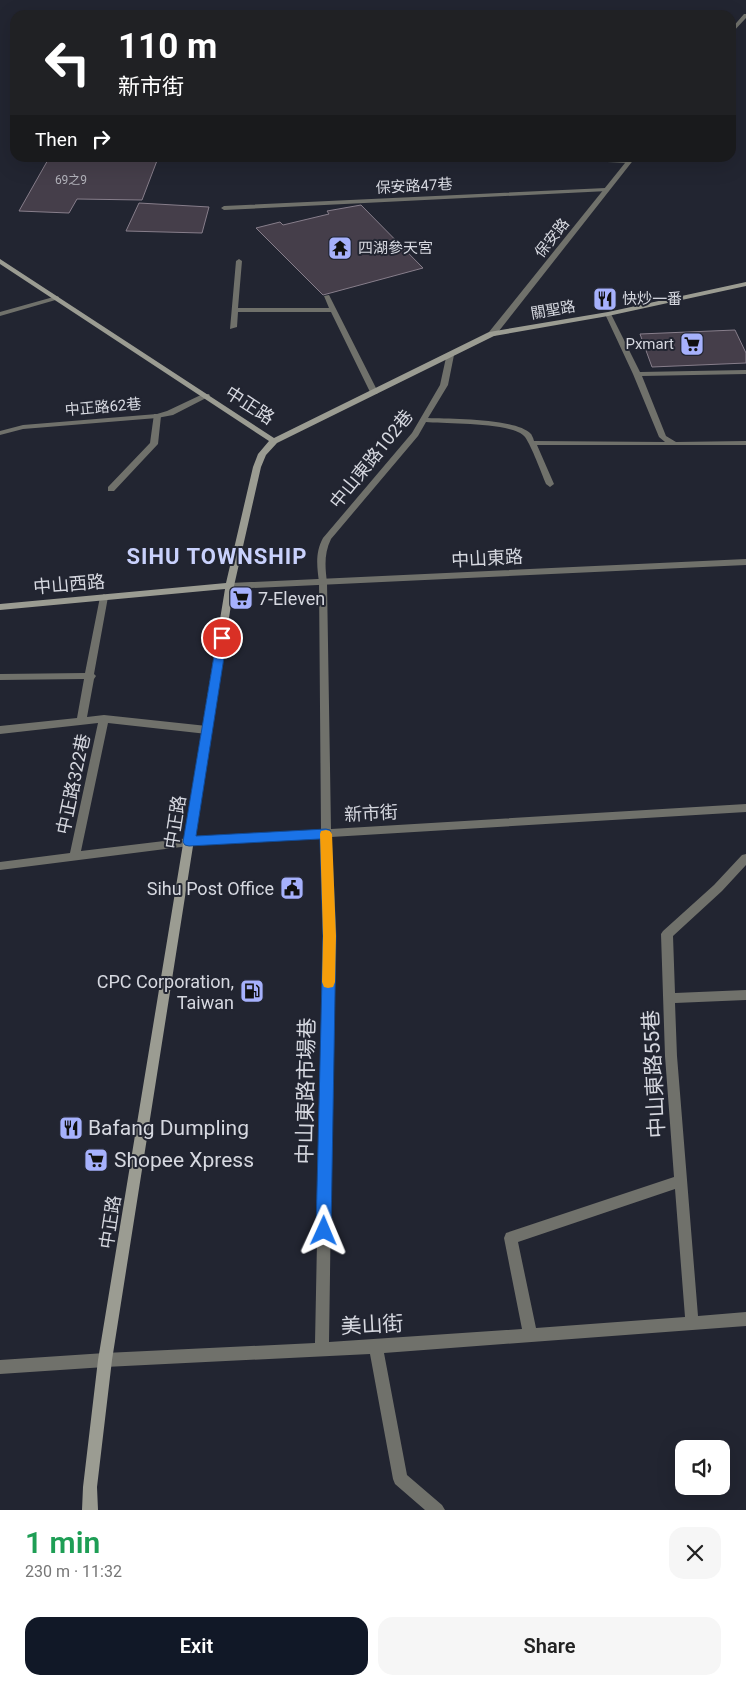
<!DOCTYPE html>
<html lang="en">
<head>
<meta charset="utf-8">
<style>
	body { margin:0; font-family:Roboto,"Noto Sans TC",sans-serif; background:#f6f6f6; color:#222; height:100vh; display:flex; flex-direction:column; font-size:19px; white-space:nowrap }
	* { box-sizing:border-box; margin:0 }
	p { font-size:16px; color:#767676 }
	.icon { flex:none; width:28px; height:28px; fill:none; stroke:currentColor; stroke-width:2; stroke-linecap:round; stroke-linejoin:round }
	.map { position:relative; height:1510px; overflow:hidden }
	.sheet { display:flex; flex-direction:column; background:#fff; flex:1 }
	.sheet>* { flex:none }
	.hud { position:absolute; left:10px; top:10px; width:726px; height:152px; border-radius:15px; box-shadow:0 5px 20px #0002; background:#202124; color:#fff; overflow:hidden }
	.tools { position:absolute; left:675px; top:1440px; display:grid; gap:10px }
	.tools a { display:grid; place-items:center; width:55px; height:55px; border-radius:10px; background:#fff; box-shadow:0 5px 20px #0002; font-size:25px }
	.pin { position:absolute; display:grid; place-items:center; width:42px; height:42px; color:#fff; margin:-21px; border:2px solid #fff; border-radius:50%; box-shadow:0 1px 5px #0007 }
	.me { position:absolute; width:55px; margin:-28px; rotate:1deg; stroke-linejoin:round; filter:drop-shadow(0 0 4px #0008) }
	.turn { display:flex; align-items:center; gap:18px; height:105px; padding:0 25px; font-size:22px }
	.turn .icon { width:65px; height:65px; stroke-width:2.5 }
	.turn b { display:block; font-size:35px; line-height:42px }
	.then { display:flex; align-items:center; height:48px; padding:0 25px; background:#0003; gap:10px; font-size:19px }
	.round { display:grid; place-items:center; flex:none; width:52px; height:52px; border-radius:15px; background:#f6f6f6 }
	.overview { display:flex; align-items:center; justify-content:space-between; height:85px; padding:0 25px }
	h1 { font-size:30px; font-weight:600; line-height:38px; color:#1e9e55 }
	.button { display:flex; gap:10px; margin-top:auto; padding:10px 25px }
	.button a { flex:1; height:58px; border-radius:15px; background:#111827; color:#fff; font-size:20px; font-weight:600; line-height:58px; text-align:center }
	.button a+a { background:#f6f6f6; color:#222 }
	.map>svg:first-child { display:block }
</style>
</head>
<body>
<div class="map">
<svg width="746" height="1510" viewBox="0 0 746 1510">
	<rect width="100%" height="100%" fill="#222531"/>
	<path fill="#453e4a" stroke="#877e8b" d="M49,158H158L142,200L77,199L69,213L19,211Z
		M139,203L209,207L202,233L126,231Z
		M361,205L423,268L323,295L256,228L280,222L283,225L329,214L327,211Z
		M735,330L746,353V363L652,367L640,334Z"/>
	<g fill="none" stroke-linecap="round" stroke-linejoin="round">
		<path fill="#70716b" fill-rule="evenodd" d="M561,158L629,159L632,161L629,163L564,160Z
			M606,188L609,190L608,191L224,210L221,208L224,206Z
			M239,259L242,261L238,308H329L324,296L329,295L378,392L377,394H371L370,392L331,312H238L237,327L230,329L236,261Z
			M154,414H160L161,416L158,444L114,491H108V487L150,443Z"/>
		<path fill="#70716b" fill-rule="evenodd" d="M57,296L59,297V299L0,316V312Z
			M606,313L611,314L640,372L746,370V374L642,376L666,436L676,442L746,441V445H537L554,484L550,487L546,484C541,472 532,447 525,437C514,422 445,424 426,422L418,436L331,539C324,553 325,567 327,582L331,829L746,804V812L331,837L335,936L329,1342L522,1329L504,1238L506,1233L674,1177L665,1056L661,934L663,931L714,885L742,855L746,854V865L722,891L673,936L675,993L746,990V1000L675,1003L677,1056L698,1316L746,1312V1326L384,1353L407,1475L442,1505L445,1510H425L395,1484L393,1479L370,1354L105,1367L0,1374V1360L105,1353L315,1343L323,936L321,838L189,846L0,870V862L70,853L98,723L0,734V726L77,718L84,679L0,680V674L85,673L100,597L104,594L108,597L94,674L96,676L94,679L87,717L104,715L207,726L212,730L207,734L108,723L81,851L189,838L321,830L319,582C317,566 315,553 323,538L412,433L440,385L447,353L454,355L448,385L428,418C450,419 516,418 531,434C532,435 534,440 534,441L665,442L659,437L633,374L605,314ZM675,1189L685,1317L536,1328L518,1242Z
			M203,394H209L210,396L173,415L157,418L23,429L0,435V431L23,425L157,414L167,411Z"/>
		<path fill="#70716b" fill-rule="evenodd" d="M744,14H746V18L731,34V29Z
			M629,158H635L495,336H489V332Z
			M746,559V565L230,589L226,586L230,583Z"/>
		<path fill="#9b9c92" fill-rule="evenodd" d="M0,259L274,438L489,332L608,312L746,282V286L608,316L494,336L277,443L266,455L261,467L234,586L112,1360L97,1487L98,1510H82L83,1487L98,1360L225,589L0,610V604L226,583L253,467L258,454L269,441L0,264Z"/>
	</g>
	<path fill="#1a73e8" stroke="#114b97" d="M222,635L227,638L196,836L326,829L330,830L331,834L336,936L331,1231L329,1237L324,1239L319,1237L316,1231L323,936L320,839L189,846L185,845L183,842L217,638Z"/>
	<path fill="#f59e0b" d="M326,830L330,831L332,834L336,936L335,982L333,987L328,988L324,987L322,982L323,936L320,834L321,831Z"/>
	<defs>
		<g id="temple-square" transform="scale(1.25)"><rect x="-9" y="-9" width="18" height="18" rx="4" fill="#a6b1fc" stroke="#222531"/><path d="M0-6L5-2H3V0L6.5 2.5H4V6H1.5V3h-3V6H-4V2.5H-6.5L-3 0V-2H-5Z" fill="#111"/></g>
		<g id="restaurant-square" transform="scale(1.25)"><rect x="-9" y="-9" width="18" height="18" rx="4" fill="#a6b1fc" stroke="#222531"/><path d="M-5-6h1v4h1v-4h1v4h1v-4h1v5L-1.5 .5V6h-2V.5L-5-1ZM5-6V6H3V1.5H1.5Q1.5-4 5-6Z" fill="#111"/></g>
		<g id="supermarket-square" transform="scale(1.25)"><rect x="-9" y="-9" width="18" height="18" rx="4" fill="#a6b1fc" stroke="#222531"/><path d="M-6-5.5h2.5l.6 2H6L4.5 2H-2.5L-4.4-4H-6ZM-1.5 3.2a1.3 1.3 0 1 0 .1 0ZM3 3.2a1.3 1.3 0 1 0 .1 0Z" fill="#111"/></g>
		<g id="civic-square" transform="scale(1.25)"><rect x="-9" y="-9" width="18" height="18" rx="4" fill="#a6b1fc" stroke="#222531"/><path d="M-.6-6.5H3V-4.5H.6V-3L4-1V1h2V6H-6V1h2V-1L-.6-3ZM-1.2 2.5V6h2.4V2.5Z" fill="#111"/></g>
		<g id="fuel-square" transform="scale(1.25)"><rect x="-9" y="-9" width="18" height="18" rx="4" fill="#a6b1fc" stroke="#222531"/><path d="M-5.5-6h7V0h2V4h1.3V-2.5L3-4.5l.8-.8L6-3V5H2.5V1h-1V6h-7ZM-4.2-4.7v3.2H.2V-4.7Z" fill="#111"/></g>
	</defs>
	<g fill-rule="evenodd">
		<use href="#temple-square" x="340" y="248"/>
		<use href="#restaurant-square" x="605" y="299"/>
		<use href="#supermarket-square" x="692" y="344"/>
		<use href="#supermarket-square" x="241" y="598"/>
		<use href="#civic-square" x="292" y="888"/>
		<use href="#fuel-square" x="252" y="991"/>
		<use href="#restaurant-square" x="71" y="1128"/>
		<use href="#supermarket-square" x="96" y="1160"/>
	</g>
	<g text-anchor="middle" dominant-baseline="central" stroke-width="4" stroke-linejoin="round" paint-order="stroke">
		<g font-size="12" fill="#b2b2ba">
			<text x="71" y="180">69之9</text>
		</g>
		<g font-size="15" fill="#d6d8e0" stroke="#222531">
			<text transform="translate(414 186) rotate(-3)">保安路47巷</text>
			<text transform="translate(552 238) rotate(-52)">保安路</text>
			<text transform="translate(553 310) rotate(-10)">關聖路</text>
			<text transform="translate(103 407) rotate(-5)">中正路62巷</text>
		</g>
		<g font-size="15" fill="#d6d8e0" stroke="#222531" text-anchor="start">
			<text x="358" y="248">四湖參天宮</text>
			<text x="622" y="299">快炒一番</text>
			<text x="674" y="344" text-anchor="end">Pxmart</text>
		</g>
		<g font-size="18" fill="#d6d8e0" stroke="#222531">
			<text transform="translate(250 405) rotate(33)">中正路</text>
			<text transform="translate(371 459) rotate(-51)">中山東路102巷</text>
			<text transform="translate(487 558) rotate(-3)">中山東路</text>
			<text transform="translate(69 584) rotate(-5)">中山西路</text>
			<text transform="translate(73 784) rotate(-78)">中正路322巷</text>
			<text transform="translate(371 813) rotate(-3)">新市街</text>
			<text transform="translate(175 822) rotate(-81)">中正路</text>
			<text transform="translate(110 1222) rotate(-81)">中正路</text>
		</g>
		<g font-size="18" fill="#d6d8e0" stroke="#222531" text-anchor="end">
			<text x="258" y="598" text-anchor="start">7-Eleven</text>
			<text x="274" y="888">Sihu Post Office</text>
			<text x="234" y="981">CPC Corporation,<tspan x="234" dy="21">Taiwan</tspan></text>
		</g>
		<g font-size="21" fill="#d6d8e0" stroke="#222531">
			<text transform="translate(654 1074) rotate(-93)">中山東路55巷</text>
			<text transform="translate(306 1091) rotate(-89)">中山東路市場巷</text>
			<text transform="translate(372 1325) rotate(-3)">美山街</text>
		</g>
		<g font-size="21" fill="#d6d8e0" stroke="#222531" text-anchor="start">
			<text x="88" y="1128">Bafang Dumpling</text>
			<text x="114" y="1160">Shopee Xpress</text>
		</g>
		<g font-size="22" font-weight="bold" letter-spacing="1" fill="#c9d1fc" stroke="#222531">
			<text x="217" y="556">SIHU TOWNSHIP</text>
		</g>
	</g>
</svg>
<div class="tools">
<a><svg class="icon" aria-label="sound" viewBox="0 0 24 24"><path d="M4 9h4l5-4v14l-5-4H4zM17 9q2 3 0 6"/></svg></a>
</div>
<div class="pin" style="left:222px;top:638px;background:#d93025"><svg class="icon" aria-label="arrive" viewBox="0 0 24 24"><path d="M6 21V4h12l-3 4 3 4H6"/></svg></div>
<svg class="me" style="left:324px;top:1231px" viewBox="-20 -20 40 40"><path d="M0-17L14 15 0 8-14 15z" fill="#1a73e8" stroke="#fff" stroke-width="4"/></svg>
<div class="hud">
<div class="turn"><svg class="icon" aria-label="left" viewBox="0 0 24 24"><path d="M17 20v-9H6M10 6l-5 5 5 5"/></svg><div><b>110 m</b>新市街</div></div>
<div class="then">Then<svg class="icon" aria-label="right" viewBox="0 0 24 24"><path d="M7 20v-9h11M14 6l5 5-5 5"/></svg></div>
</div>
</div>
<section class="sheet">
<div class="overview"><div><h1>1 min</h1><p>230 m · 11:32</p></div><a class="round"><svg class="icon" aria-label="close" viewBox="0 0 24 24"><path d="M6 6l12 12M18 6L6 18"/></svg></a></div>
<div class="button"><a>Exit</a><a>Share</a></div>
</section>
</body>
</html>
